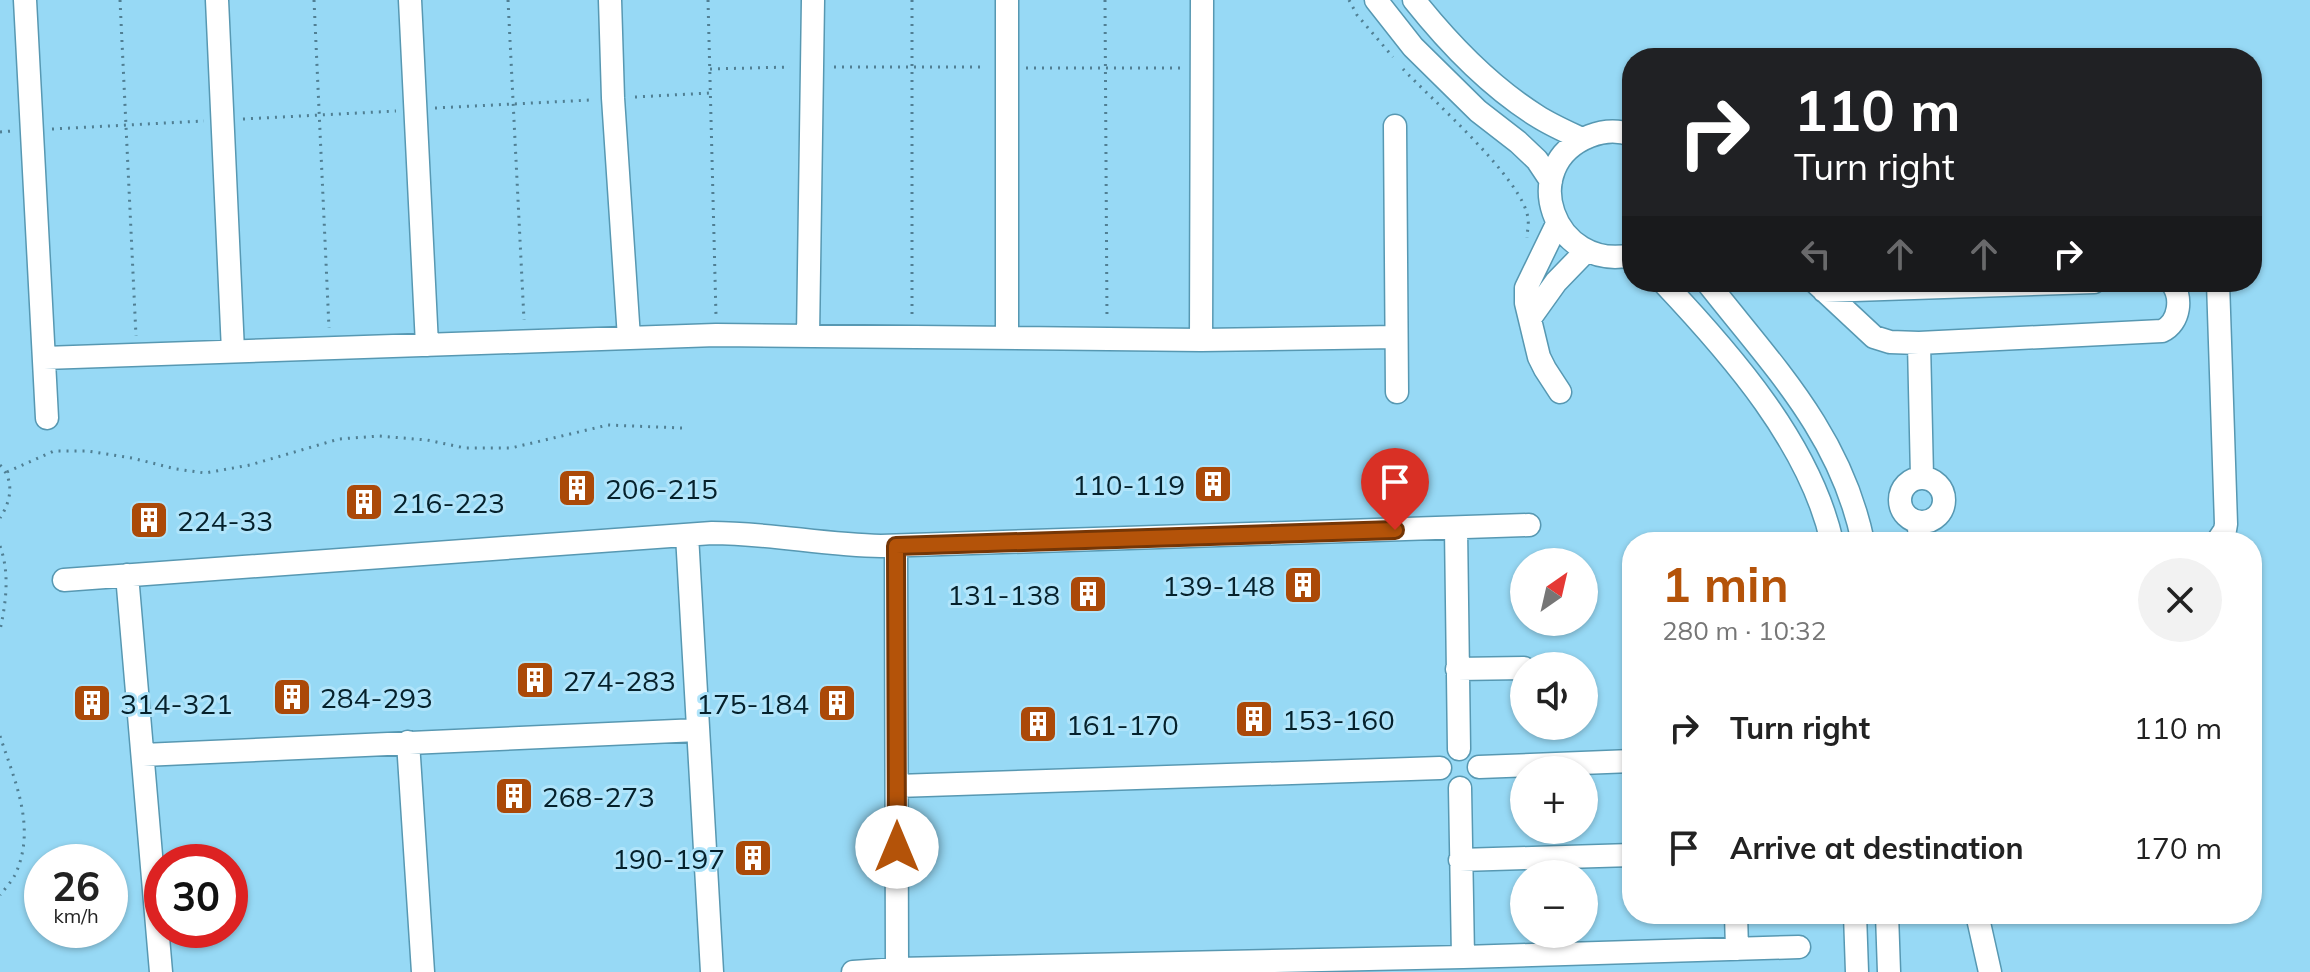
<!DOCTYPE html>
<html lang="en">
<head>
<meta charset="utf-8">
<style>
	body { margin:0; font-family:Mulish,sans-serif; background:#f2f2f2; color:#222; height:100vh; display:flex; flex-direction:column; font-size:30px; white-space:nowrap }
	* { box-sizing:border-box; margin:0 }
	p { font-size:26px; color:#767676 }
	.icon { flex:none; width:44px; height:44px; fill:none; stroke:currentColor; stroke-width:2; stroke-linecap:round; stroke-linejoin:round }
	.map { position:relative; flex:1; overflow:hidden }
	.sheet { position:absolute; left:1622px; top:532px; width:640px; height:392px; display:flex; flex-direction:column; background:#fff; border-radius:32px; box-shadow:0 2px 6px #0004 }
	.sheet>* { flex:none }
	.guide { position:absolute; left:1622px; top:48px; width:640px; height:244px; border-radius:32px; box-shadow:0 2px 6px #0004; background:#202124; color:#fff; overflow:hidden }
	.needle { width:52px; rotate:34deg }
	.tools { position:absolute; left:1510px; top:548px; display:grid; gap:16px }
	.tools a { display:grid; place-items:center; width:88px; height:88px; border-radius:50%; background:#fff; box-shadow:0 2px 6px #0004; font-size:40px }
	.speed { position:absolute; left:24px; top:844px; display:flex; gap:16px; font-size:40px; font-weight:700; text-align:center }
	.speed>* { display:grid; place-content:center; width:104px; height:104px; border-radius:50%; background:#fff; box-shadow:0 2px 6px #0004; line-height:1 }
	.speed small { font-size:20px; font-weight:400 }
	.speed .limit { border:12px solid #d22; background:#fff; color:#111 }
	.pin { position:absolute; display:grid; place-items:center; width:68px; height:68px; color:#fff; margin:-82px -34px; border-radius:50% 50% 50% 0; rotate:-45deg; box-shadow:0 0 8px #0007 }
	.pin .icon { rotate:45deg }
	.me { position:absolute; width:88px; margin:-44px; rotate:0deg; stroke-linejoin:round; filter:drop-shadow(0 0 6px #0008) }
	.turn { display:flex; align-items:center; gap:28px; height:168px; padding:0 40px; font-size:36px }
	.turn .icon { width:104px; height:104px; stroke-width:2.5 }
	.turn b { display:block; font-size:56px; line-height:68px }
	.lanes { display:flex; align-items:center; height:76px; padding:0 40px; background:#0003; justify-content:center; gap:40px; direction:ltr }
	.lanes .off { opacity:.35 }
	.round { display:grid; place-items:center; flex:none; width:84px; height:84px; border-radius:42px; background:#f2f2f2 }
	.headline { display:flex; align-items:center; justify-content:space-between; height:136px; padding:0 40px }
	h1 { font-size:48px; font-weight:700; line-height:60px; color:#b45309 }
	ul { padding:0; list-style:none }
	li { display:flex; align-items:center; gap:24px; height:120px; padding:0 40px }
	li div { flex:1 }
	li b { display:block; font-size:30px }
	li em { font-style:normal }
	.map>svg:first-child { display:block }
</style>
</head>
<body>
<div class="map">
<svg width="2310" height="972" viewBox="0 0 2310 972">
	<rect width="100%" height="100%" fill="#97d9f5"/>
	<g fill="none" stroke-linecap="round" stroke-linejoin="round">
		<g stroke="#5798b2" stroke-width="25">
			<path id="minor" d="M25,0L47,418
				M217,0L233,351
				M410,0L427,345
				M610,0L613,98L629,338
				M1376,0L1413,47L1478,111L1518,142L1537,160L1551,181
				M1414,0C1449,44 1489,86 1537,116C1551,125 1567,132 1582,139
				M1395,126L1397,392
				M1632,135C1618,130 1603,131 1590,136C1516,165 1553,272 1632,255
				M1557,224L1526,288V303L1539,357L1545,369L1560,392
				M1663,282C1731,354 1810,444 1832,542
				M1707,282C1772,365 1841,434 1863,542
				M1815,282L1874,337L1890,342L1919,343L2162,331C2180,323 2183,296 2171,282
				M1824,291L2094,282
				M1531,317L1556,282L1586,251
				M808,336L813,0
				M1007,338V0
				M1201,340L1202,0
				M1919,343L1922,477
				M44,358L716,335L1201,340L1396,337
				M1900 500a22 22 0 1 1 44 0a22 22 0 1 1-44 0Z
				M1918,522L1921,542
				M1456,528L1459,749
				M687,535L712,972
				M2217,542L2225,530L2226,524L2218,282
				M896,546L897,969
				M127,575L161,972
				M64,580L712,533C769,533 824,545 881,546L1529,525
				M1457,669L1524,668
				M408,742L423,972
				M143,755L698,730
				M1479,767L1632,761
				M897,786L1440,768
				M1460,788L1463,957
				M1460,860L1632,855
				M1736,914L1737,949
				M1855,914L1857,972
				M1887,914L1889,972
				M1977,914L1990,972
				M853,972L897,969L1463,957L1799,947"/>
		</g>
		<path stroke="#507f93" stroke-width="3" stroke-dasharray="2 6" stroke-linecap="butt" d="M120,0L136,336
			M314,0L329,328
			M508,0L524,320
			M708,0L716,316
			M912,0V316
			M1105,0L1107,320
			M1349,0L1357,15L1393,57
			M834,67H986
			M1026,68H1182
			M710,69L790,67
			M1403,69C1431,99 1525,181 1528,219C1529,225 1527,232 1527,238
			M635,97L710,93
			M435,108L591,100
			M243,119L396,111
			M52,129L204,121
			M0,132L12,131
			M0,465C15,481 11,501 0,518
			M7,472L54,451H88L132,458L176,469L205,473L250,465L339,439L379,436L427,440L465,448H511L608,425L682,428
			M0,546C10,573 6,603 0,630
			M0,736C15,782 37,828 15,875C11,882 5,889 0,895"/>
		<use href="#minor" stroke="#fff" stroke-width="22"/>
	</g>
	<g fill="none" stroke-linecap="round" stroke-linejoin="round">
		<g stroke="#753606" stroke-width="20">
			<path id="route" d="M897,847L896,546L1395,530"/>
		</g>
		<use href="#route" stroke="#b45309" stroke-width="14"/>
	</g>
	<defs>
		<g id="building-square" transform="scale(2)"><rect x="-9" y="-9" width="18" height="18" rx="4" fill="#ab4908" stroke="#b0e4fa"/><path d="M-4-6H4V6H1V3H-1V6H-4ZM-2.5-4.3h1.7v1.8h-1.7ZM.8-4.3h1.7v1.8H.8ZM-2.5-1h1.7V.8h-1.7ZM.8-1h1.7V.8H.8Z" fill="#fff"/></g>
	</defs>
	<g fill-rule="evenodd">
		<use href="#building-square" x="1213" y="484"/>
		<use href="#building-square" x="577" y="488"/>
		<use href="#building-square" x="364" y="502"/>
		<use href="#building-square" x="149" y="520"/>
		<use href="#building-square" x="1303" y="585"/>
		<use href="#building-square" x="1088" y="594"/>
		<use href="#building-square" x="535" y="680"/>
		<use href="#building-square" x="292" y="697"/>
		<use href="#building-square" x="92" y="703"/>
		<use href="#building-square" x="837" y="703"/>
		<use href="#building-square" x="1254" y="719"/>
		<use href="#building-square" x="1038" y="724"/>
		<use href="#building-square" x="514" y="796"/>
		<use href="#building-square" x="753" y="858"/>
	</g>
	<g text-anchor="middle" dominant-baseline="central" stroke-width="6" stroke-linejoin="round" paint-order="stroke">
		<g font-size="28" fill="#05212c" stroke="#b0e4fa" text-anchor="start">
			<text x="1185" y="484" text-anchor="end">110-119</text>
			<text x="605" y="488">206-215</text>
			<text x="392" y="502">216-223</text>
			<text x="177" y="520">224-33</text>
			<text x="1275" y="585" text-anchor="end">139-148</text>
			<text x="1060" y="594" text-anchor="end">131-138</text>
			<text x="563" y="680">274-283</text>
			<text x="320" y="697">284-293</text>
			<text x="120" y="703">314-321</text>
			<text x="809" y="703" text-anchor="end">175-184</text>
			<text x="1282" y="719">153-160</text>
			<text x="1066" y="724">161-170</text>
			<text x="542" y="796">268-273</text>
			<text x="725" y="858" text-anchor="end">190-197</text>
		</g>
	</g>
</svg>
<div class="tools">
<a><svg class="needle" viewBox="-14 -14 28 28"><path d="M0-13l5 13h-10z" fill="#e53935"/><path d="M0 13l5-13h-10z" fill="#767676"/></svg></a>
<a><svg class="icon" aria-label="sound" viewBox="0 0 24 24"><path d="M4 9h4l5-4v14l-5-4H4zM17 9q2 3 0 6"/></svg></a>
<a>+</a>
<a>−</a>
</div>
<div class="speed"><div>26<small>km/h</small></div><div class="limit">30</div></div>
<div class="pin" style="left:1395px;top:530px;background:#d93025"><svg class="icon" aria-label="arrive" viewBox="0 0 24 24"><path d="M6 21V4h12l-3 4 3 4H6"/></svg></div>
<svg class="me" style="left:897px;top:847px" viewBox="-20 -20 40 40"><circle r="19" fill="#fff"/><path d="M0-13L10 11 0 6-10 11z" fill="#b45309"/></svg>
<div class="guide">
<div class="turn"><svg class="icon" aria-label="right" viewBox="0 0 24 24"><path d="M7 20v-9h11M14 6l5 5-5 5"/></svg><div><b>110 m</b>Turn right</div></div>
<div class="lanes"><svg class="icon off" aria-label="left" viewBox="0 0 24 24"><path d="M17 20v-9H6M10 6l-5 5 5 5"/></svg><svg class="icon off" aria-label="ahead" viewBox="0 0 24 24"><path d="M12 20V5M6 11l6-6 6 6"/></svg><svg class="icon off" aria-label="ahead" viewBox="0 0 24 24"><path d="M12 20V5M6 11l6-6 6 6"/></svg><svg class="icon" aria-label="right" viewBox="0 0 24 24"><path d="M7 20v-9h11M14 6l5 5-5 5"/></svg></div>
</div>
<section class="sheet">
<div class="headline"><div><h1>1 min</h1><p>280 m · 10:32</p></div><a class="round"><svg class="icon" aria-label="close" viewBox="0 0 24 24"><path d="M6 6l12 12M18 6L6 18"/></svg></a></div>
<ul>
<li><svg class="icon" aria-label="right" viewBox="0 0 24 24"><path d="M7 20v-9h11M14 6l5 5-5 5"/></svg><div><b>Turn right</b></div><em>110 m</em></li>
<li><svg class="icon" aria-label="arrive" viewBox="0 0 24 24"><path d="M6 21V4h12l-3 4 3 4H6"/></svg><div><b>Arrive at destination</b></div><em>170 m</em></li>
</ul>
</section>
</div>
</body>
</html>
